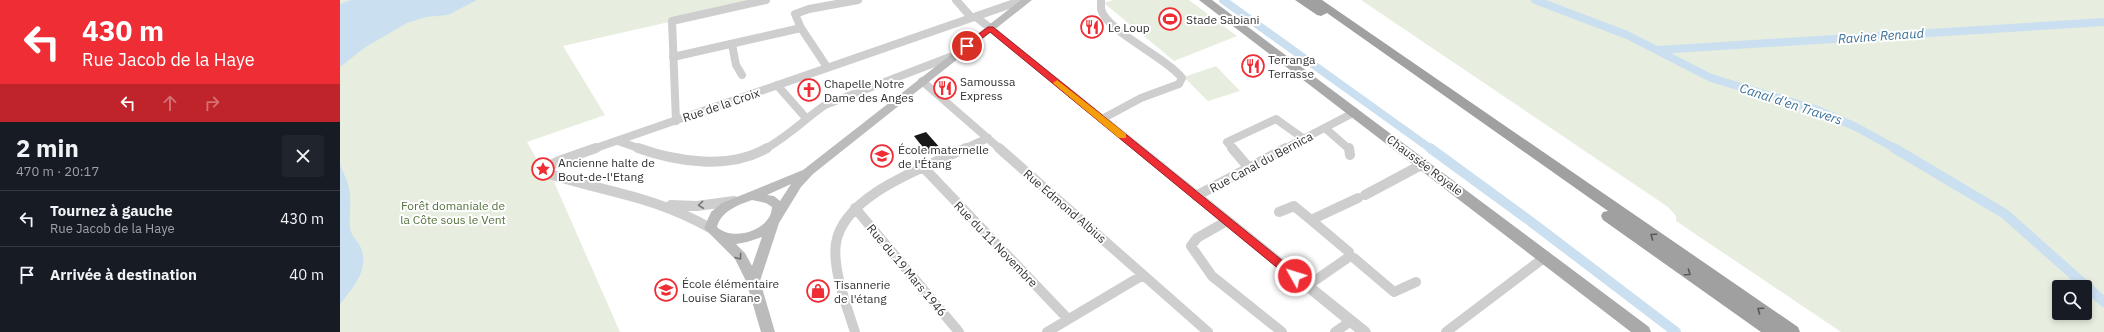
<!DOCTYPE html>
<html lang="fr">
<head>
<meta charset="utf-8">
<style>
	body { margin:0; font-family:"IBM Plex Sans",sans-serif; background:#20242c; color:#f1f3f6; height:100vh; display:flex; flex-direction:column; font-size:15px; white-space:nowrap }
	* { box-sizing:border-box; margin:0 }
	p { font-size:13px; color:#9ea1a6 }
	.icon { flex:none; width:22px; height:22px; fill:none; stroke:currentColor; stroke-width:2; stroke-linecap:round; stroke-linejoin:round }
	.map { position:relative; flex:1; overflow:hidden }
	.drawer { display:flex; flex-direction:column; background:#171b24; width:340px }
	.drawer>* { flex:none }
	.banner { background:#ee2d34; color:#fff; overflow:hidden }
	.controls { position:absolute; left:1712px; top:280px; display:grid; gap:8px }
	.controls a { display:grid; place-items:center; width:40px; height:40px; border-radius:4px; background:#171b24; box-shadow:0 2px 6px #0003; font-size:20px }
	.pin { position:absolute; display:grid; place-items:center; width:34px; height:34px; color:#fff; margin:-17px; border:2px solid #fff; border-radius:50%; box-shadow:0 1px 4px #0007 }
	.me { position:absolute; width:44px; margin:-22px; rotate:309deg; stroke-linejoin:round; filter:drop-shadow(0 0 3px #0008) }
	.turn { display:flex; align-items:center; gap:14px; height:84px; padding:0 16px; font-size:18px }
	.turn .icon { width:52px; height:52px; stroke-width:2.5 }
	.turn b { display:block; font-size:28px; line-height:34px }
	.lanes { display:flex; align-items:center; height:38px; padding:0 16px; background:#0003; justify-content:center; gap:20px; direction:ltr }
	.lanes .off { opacity:.35 }
	.round { display:grid; place-items:center; flex:none; width:42px; height:42px; border-radius:4px; background:#20242c }
	.headline { display:flex; align-items:center; justify-content:space-between; height:68px; padding:0 16px }
	h1 { font-size:24px; font-weight:800; line-height:30px }
	ul { padding:0; list-style:none }
	li { display:flex; align-items:center; gap:12px; height:56px; padding:0 16px; border-top:1px solid #363941 }
	li div { flex:1 }
	li b { display:block; font-size:15px }
	li em { font-style:normal }
	main { display:flex; flex:1; min-height:0 }
	.map>svg:first-child { display:block }
</style>
</head>
<body>
<main>
<section class="drawer">
<div class="banner">
<div class="turn"><svg class="icon" aria-label="left" viewBox="0 0 24 24"><path d="M17 20v-9H6M10 6l-5 5 5 5"/></svg><div><b>430 m</b>Rue Jacob de la Haye</div></div>
<div class="lanes"><svg class="icon" aria-label="left" viewBox="0 0 24 24"><path d="M17 20v-9H6M10 6l-5 5 5 5"/></svg><svg class="icon off" aria-label="ahead" viewBox="0 0 24 24"><path d="M12 20V5M6 11l6-6 6 6"/></svg><svg class="icon off" aria-label="right" viewBox="0 0 24 24"><path d="M7 20v-9h11M14 6l5 5-5 5"/></svg></div>
</div>
<div class="headline"><div><h1>2 min</h1><p>470 m · 20:17</p></div><a class="round"><svg class="icon" aria-label="close" viewBox="0 0 24 24"><path d="M6 6l12 12M18 6L6 18"/></svg></a></div>
<ul>
<li><svg class="icon" aria-label="left" viewBox="0 0 24 24"><path d="M17 20v-9H6M10 6l-5 5 5 5"/></svg><div><b>Tournez à gauche</b><p>Rue Jacob de la Haye</p></div><em>430 m</em></li>
<li><svg class="icon" aria-label="arrive" viewBox="0 0 24 24"><path d="M6 21V4h12l-3 4 3 4H6"/></svg><div><b>Arrivée à destination</b></div><em>40 m</em></li>
</ul>
</section>
<div class="map">
<svg width="1764" height="332" viewBox="0 0 1764 332">
	<rect width="100%" height="100%" fill="#fff"/>
	<path fill="#e7eedf" fill-rule="evenodd" d="M0,0H426L223,46L265,115L187,142L200,165L207,166L280,332H0Z
		M773,0H849L897,36L834,61L764,3Z
		M1021,0H1764V332H1501L1336,221V216L1328,207ZM1719,287H1745V313H1719Z
		M876,66L900,91L868,101L844,77Z"/>
	<path fill="#cadfef" d="M11,0H137L108,15L86,17L67,23L24,48L0,67V4Z
		M0,164C4,175 10,185 10,197C11,207 9,218 10,228C11,236 17,240 20,246C31,268 13,288 0,304Z"/>
	<g fill="none" stroke-linecap="round" stroke-linejoin="round">
		<path stroke="#cadfef" stroke-width="8" d="M883,0L1091,149
			M1195,0L1287,35L1371,78L1475,109L1516,127L1556,149"/>
		<path stroke="#cadfef" stroke-width="10" d="M1090,148L1190,221L1336,332
			M1554,148L1665,214L1764,302"/>
		<path fill="#cadfef" fill-rule="evenodd" d="M1764,18V26L1318,54L1312,50L1318,46Z"/>
	</g>
	<path fill="#181818" d="M471,83L478,93L466,97L459,87Z
		M586,132L601,149L588,154L574,136Z"/>
	<g fill="none" stroke-linecap="round" stroke-linejoin="round">
		<path stroke="#cecece" stroke-width="8" d="M616,0L631,17
			M761,0C761,3 761,7 761,9C766,31 826,57 842,78L839,84L801,98L762,119
			M636,17L650,28
			M392,44L396,65L402,75
			M333,57L461,28
			M487,67L461,28L455,14L469,9L518,0
			M582,81L660,149
			M437,85L466,118
			M336,121L332,21L426,0
			M985,128L1009,149
			M278,141L301,149
			M253,149L683,0
			M425,149C447,137 465,119 485,105L615,55
			M624,149L648,138
			M893,149L887,142L936,119L964,139
			M944,149L1015,112"/>
		<path stroke="#cecece" stroke-width="10" d="M256,148L219,161L203,169V172C263,192 313,195 370,228
			M298,148C337,162 390,170 427,148
			M659,148L868,332
			M892,148L909,168
			M1009,148L1010,155
			M584,168L728,319
			M1025,195L1083,164
			M856,196L946,148
			M331,205L357,206L394,201
			M515,208L619,332
			M939,212L954,206L971,220
			M887,221L857,238L851,246L872,276L942,332
			M1009,252L971,220L1018,198
			M1014,258L1054,292L1076,282
			M967,286L1009,257
			M515,332C507,307 492,269 496,243C504,194 586,167 626,148
			M707,332L803,275
			M995,332L1011,321
			M1106,332L1205,257"/>
		<path fill="#cecece" fill-rule="evenodd" d="M650,25L653,26L1029,328L1031,332H1015L647,30L645,28Z"/>
		<path fill="#bbb" fill-rule="evenodd" d="M681,0H692L473,174L461,187L439,223L420,281L435,332H421L406,281L395,259L364,228L371,212L382,203L463,170ZM451,184L440,201L434,196L427,195ZM412,200L426,203L432,207C431,231 393,242 377,227C381,211 398,205 412,200ZM422,237L412,266L405,253L396,244L407,242Z"/>
		<path fill="#a9a9a9" fill-rule="evenodd" d="M859,0H872L1309,327L1311,332H1291Z"/>
		<path fill="#a0a0a0" fill-rule="evenodd" d="M955,0H982L1458,327L1460,332H1421L1263,220L1261,216L1263,212L1268,211L987,13L981,16L977,15Z"/>
	</g>
	<defs><path id="oneway-chevron" d="M-2-3.5L2.5 0L-2 3.5" fill="none" stroke-width="1.6" stroke-linecap="round" stroke-linejoin="round"/></defs>
	<use stroke="#787878" href="#oneway-chevron" transform="translate(361 205) rotate(174)"/>
	<g stroke="#585858">
		<use href="#oneway-chevron" transform="translate(1313 236) rotate(-145)"/>
		<use href="#oneway-chevron" transform="translate(1348 273) rotate(35)"/>
		<use href="#oneway-chevron" transform="translate(1420 310) rotate(-145)"/>
	</g>
	<use stroke="#6f6f6f" href="#oneway-chevron" transform="translate(399 257) rotate(53)"/>
	<path fill="#ee2d34" stroke="#9b1d22" d="M648,27H653L959,274L960,276L959,279H951L650,32L629,48H624V45Z"/>
	<path fill="#f59e0b" d="M717,80L786,134V138H779L714,84L713,83Z"/>
	<defs>
		<g id="stadium-ring" transform="scale(1.15)"><circle r="9.5" fill="#fff" stroke="#ee2d34" stroke-width="1.5"/><path d="M0-5a6.5 5 0 1 0 0 10a6.5 5 0 1 0 0-10ZM-3.5-1.8h7v3.6h-7Z" fill="#ee2d34"/></g>
		<g id="restaurant-ring" transform="scale(1.15)"><circle r="9.5" fill="#fff" stroke="#ee2d34" stroke-width="1.5"/><path d="M-5-6h1v4h1v-4h1v4h1v-4h1v5L-1.5 .5V6h-2V.5L-5-1ZM5-6V6H3V1.5H1.5Q1.5-4 5-6Z" fill="#ee2d34"/></g>
		<g id="church-ring" transform="scale(1.15)"><circle r="9.5" fill="#fff" stroke="#ee2d34" stroke-width="1.5"/><path d="M-1.2-6h2.4v3.5h3.3v2.4h-3.3V6h-2.4V-.1h-3.3v-2.4h3.3Z" fill="#ee2d34"/></g>
		<g id="school-ring" transform="scale(1.15)"><circle r="9.5" fill="#fff" stroke="#ee2d34" stroke-width="1.5"/><path d="M0-5L7-2L0 1L-7-2ZM-4 1L0 2.5L4 1V4Q0 6-4 4Z" fill="#ee2d34"/></g>
		<g id="sight-ring" transform="scale(1.15)"><circle r="9.5" fill="#fff" stroke="#ee2d34" stroke-width="1.5"/><path d="M0-6L1.8-2.2L6-1.7L2.9 1.2L3.7 5.4L0 3.3L-3.7 5.4L-2.9 1.2L-6-1.7L-1.8-2.2Z" fill="#ee2d34"/></g>
		<g id="shop-ring" transform="scale(1.15)"><circle r="9.5" fill="#fff" stroke="#ee2d34" stroke-width="1.5"/><path d="M-5-2.5h2.3a2.7 3.5 0 0 1 5.4 0H5L5.5 6h-11ZM-1.5-2.5h3a1.5 2.3 0 0 0-3 0Z" fill="#ee2d34"/></g>
	</defs>
	<g fill-rule="evenodd">
		<use href="#stadium-ring" x="830" y="19"/>
		<use href="#restaurant-ring" x="752" y="27"/>
		<use href="#restaurant-ring" x="913" y="66"/>
		<use href="#restaurant-ring" x="605" y="88"/>
		<use href="#church-ring" x="469" y="90"/>
		<use href="#school-ring" x="542" y="156"/>
		<use href="#sight-ring" x="203" y="169"/>
		<use href="#school-ring" x="326" y="290"/>
		<use href="#shop-ring" x="478" y="291"/>
	</g>
	<g text-anchor="middle" dominant-baseline="central" stroke-width="4" stroke-linejoin="round" paint-order="stroke">
		<g font-size="12" fill="#313131" stroke="#fff" text-anchor="start">
			<text x="846" y="19">Stade Sabiani</text>
			<text x="768" y="27">Le Loup</text>
			<text x="928" y="59">Terranga<tspan x="928" dy="14">Terrasse</tspan></text>
			<text x="620" y="81">Samoussa<tspan x="620" dy="14">Express</tspan></text>
			<text x="484" y="83">Chapelle Notre<tspan x="484" dy="14">Dame des Anges</tspan></text>
			<text x="558" y="149">École maternelle<tspan x="558" dy="14">de l'Étang</tspan></text>
			<text x="218" y="162">Ancienne halte de<tspan x="218" dy="14">Bout-de-l'Etang</tspan></text>
			<text x="342" y="283">École élémentaire<tspan x="342" dy="14">Louise Siarane</tspan></text>
			<text x="494" y="284">Tisannerie<tspan x="494" dy="14">de l'étang</tspan></text>
		</g>
		<g font-size="12" fill="#313131" stroke="#fff">
			<text transform="translate(381 105) rotate(-19)">Rue de la Croix</text>
			<text transform="translate(921 162) rotate(-28)">Rue Canal du Bernica</text>
			<text transform="translate(1085 165) rotate(37)">Chaussée Royale</text>
			<text transform="translate(725 206) rotate(41)">Rue Edmond Albius</text>
			<text transform="translate(656 244) rotate(46)">Rue du 11 Novembre</text>
			<text transform="translate(567 270) rotate(50)">Rue du 19 Mars 1946</text>
		</g>
		<g font-size="12" fill="#52703b" stroke="#fff">
			<text x="113" y="205">Forêt domaniale de<tspan x="113" dy="14">la Côte sous le Vent</tspan></text>
		</g>
		<g font-size="13" font-style="italic" fill="#3a7098" stroke="#fff">
			<text transform="translate(1541 36) rotate(-4)">Ravine Renaud</text>
			<text transform="translate(1451 104) rotate(18)">Canal d'en Travers</text>
		</g>
	</g>
</svg>
<div class="controls">
<a><svg class="icon" aria-label="search" viewBox="0 0 24 24"><circle cx="10" cy="10" r="6"/><path d="M15 15l6 6"/></svg></a>
</div>
<div class="pin" style="left:627px;top:46px;background:#d93025"><svg class="icon" aria-label="arrive" viewBox="0 0 24 24"><path d="M6 21V4h12l-3 4 3 4H6"/></svg></div>
<svg class="me" style="left:955px;top:276px" viewBox="-20 -20 40 40"><circle r="17" fill="#ee2d34" stroke="#fff" stroke-width="3"/><path d="M0-11L8 9 0 5-8 9z" fill="#fff"/></svg>
</div>
</main>
</body>
</html>
